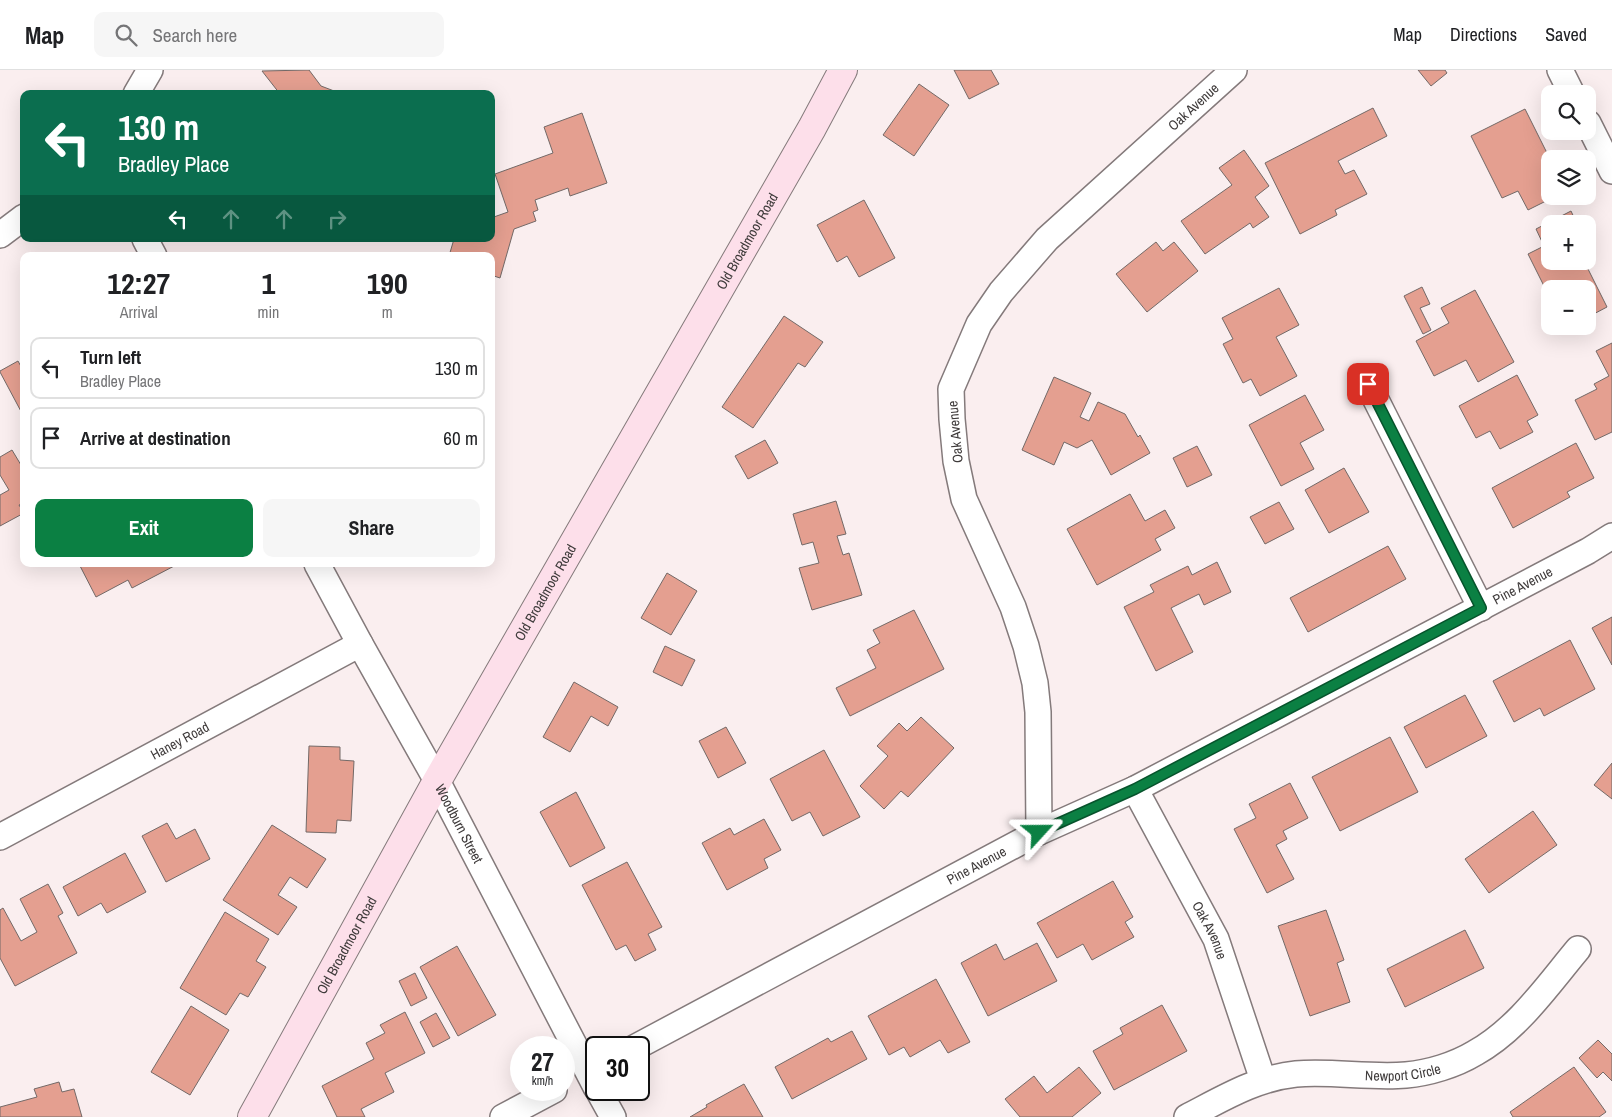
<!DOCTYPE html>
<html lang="en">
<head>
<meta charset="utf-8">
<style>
	body { margin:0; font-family:"Archivo Narrow",sans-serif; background:#f6f6f6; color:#202124; height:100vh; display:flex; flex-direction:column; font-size:19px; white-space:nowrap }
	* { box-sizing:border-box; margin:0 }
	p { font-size:16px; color:#757577 }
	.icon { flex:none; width:28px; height:28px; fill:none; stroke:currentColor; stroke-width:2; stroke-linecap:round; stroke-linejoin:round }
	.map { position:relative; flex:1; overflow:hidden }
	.panel { position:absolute; left:20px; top:182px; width:475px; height:315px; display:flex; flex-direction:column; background:#fff; border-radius:10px; box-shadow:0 5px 20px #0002 }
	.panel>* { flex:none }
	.banner { position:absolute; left:20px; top:20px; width:475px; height:152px; border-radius:10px; box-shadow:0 5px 20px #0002; background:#0b6e4f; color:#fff; overflow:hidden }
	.buttons { position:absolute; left:1541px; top:15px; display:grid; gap:10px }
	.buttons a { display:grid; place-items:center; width:55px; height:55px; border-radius:10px; background:#fff; box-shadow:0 5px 20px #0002; font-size:25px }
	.speed { position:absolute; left:510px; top:966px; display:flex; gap:10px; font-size:25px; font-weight:700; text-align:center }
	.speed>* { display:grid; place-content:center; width:65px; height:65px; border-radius:50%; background:#fff; box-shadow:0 5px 20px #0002; line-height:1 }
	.speed small { font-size:12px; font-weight:400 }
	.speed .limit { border:2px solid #111; border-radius:8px; background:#fff; color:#111 }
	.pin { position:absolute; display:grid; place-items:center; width:42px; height:42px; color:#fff; margin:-21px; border-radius:10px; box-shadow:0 2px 8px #0006 }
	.me { position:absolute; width:55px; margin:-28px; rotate:66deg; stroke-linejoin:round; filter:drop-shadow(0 0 4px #0008) }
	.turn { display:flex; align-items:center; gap:18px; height:105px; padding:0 15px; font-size:22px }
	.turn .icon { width:65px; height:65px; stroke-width:2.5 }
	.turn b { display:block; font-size:35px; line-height:42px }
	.lanes { display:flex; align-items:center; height:48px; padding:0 15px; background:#0003; justify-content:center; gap:25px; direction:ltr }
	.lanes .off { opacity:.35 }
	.eta { display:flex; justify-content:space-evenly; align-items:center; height:85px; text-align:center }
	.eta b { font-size:30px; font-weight:700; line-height:35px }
	.primary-button { display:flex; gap:10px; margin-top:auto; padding:10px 15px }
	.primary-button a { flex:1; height:58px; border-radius:10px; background:#0b8043; color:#fff; font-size:20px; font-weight:700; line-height:58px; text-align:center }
	.primary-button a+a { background:#f6f6f6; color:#202124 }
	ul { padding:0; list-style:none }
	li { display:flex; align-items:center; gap:15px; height:62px; margin:0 10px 8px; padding:0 5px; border:2px solid #e0e0e0; border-radius:10px }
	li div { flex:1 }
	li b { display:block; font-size:19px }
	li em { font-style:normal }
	header { display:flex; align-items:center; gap:30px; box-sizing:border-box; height:70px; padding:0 25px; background:#fff; border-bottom:1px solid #e0e0e0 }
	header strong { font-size:24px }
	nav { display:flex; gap:28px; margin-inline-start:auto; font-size:18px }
	.search { width:350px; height:45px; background:#f6f6f6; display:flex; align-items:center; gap:12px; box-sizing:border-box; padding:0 18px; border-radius:10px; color:#757577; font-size:19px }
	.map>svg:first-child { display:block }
</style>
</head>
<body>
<header>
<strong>Map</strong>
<div class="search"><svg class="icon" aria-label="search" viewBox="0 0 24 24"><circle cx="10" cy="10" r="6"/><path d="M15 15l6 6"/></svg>Search here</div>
<nav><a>Map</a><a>Directions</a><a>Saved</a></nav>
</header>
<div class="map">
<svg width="1612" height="1047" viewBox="0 0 1612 1047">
	<rect width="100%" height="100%" fill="#faeeef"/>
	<path fill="#e49f90" stroke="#736967" d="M309,0L321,16L342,24H280L262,1Z
		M954,0H991L999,14L969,29Z
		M1418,0H1445L1447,3L1431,16Z
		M919,14L949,35L914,86L883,65Z
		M1373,38L1387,66L1338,91L1345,104L1354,100L1367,124L1335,140L1337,145L1300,164L1265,93Z
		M1525,39L1550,89V126H1556L1528,140L1518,121L1502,128L1471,66Z
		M582,43L607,113L570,126L568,118L535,130L538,140L533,142L536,151L514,159L500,208L491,205V186H449L454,169H491V148L508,142L495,104L553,83L544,57Z
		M1244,80L1269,116L1255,127L1269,147L1253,158L1250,153L1205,184L1181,151L1232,115L1219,98Z
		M864,130L895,188L859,207L847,186L837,192L817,155Z
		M1571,141L1577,154H1550V191H1584L1607,237L1588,247V219H1550V228L1528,184L1544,176L1536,159Z
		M1156,172L1163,181L1174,172L1198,201L1147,242L1116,204Z
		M1422,217L1430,234L1420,238L1431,260L1423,264L1404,226Z
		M1279,218L1299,255L1276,267L1297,306L1260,326L1251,309L1243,313L1223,274L1233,269L1222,248Z
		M1475,220L1514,292L1478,312L1466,290L1434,306L1416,271L1449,253L1441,238Z
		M784,246L823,272L805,297L798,293L753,358L722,337Z
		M1612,273V362L1595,370L1575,330L1597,319L1594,314L1609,306L1596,281Z
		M18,291L24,302V347L0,302V301Z
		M1517,305L1538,345L1527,351L1533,362L1500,379L1490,361L1476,368L1459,336Z
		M1054,307L1091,323L1080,347L1089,351L1098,332L1125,344L1138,367L1140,365L1150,383L1111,405L1092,370L1077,378L1064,372L1054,395L1022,380Z
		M1305,325L1324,360L1300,373L1314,399L1281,416L1249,355Z
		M765,370L778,393L748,409L735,386Z
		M1576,373L1594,408L1567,422L1570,427L1513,458L1492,418Z
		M1197,376L1212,405L1187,417L1173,388Z
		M12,380L24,400V433L19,435L24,443L0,456V425L9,420L0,405V387Z
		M1344,398L1369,442L1329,463L1305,420Z
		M1130,424L1145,451L1165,440L1175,458L1155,469L1161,480L1097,515L1067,459Z
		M836,431L846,464L837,466L843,485L849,483L862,525L812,540L799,498L819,493L813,472L802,475L793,444Z
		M1279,432L1294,459L1265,474L1250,447Z
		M1388,476L1406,509L1308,562L1290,528Z
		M1217,492L1231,522L1204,535L1199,524L1171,538L1193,582L1156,601L1124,537L1154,522L1150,515L1188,496L1192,505Z
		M79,494H178L132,518L128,510L96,527Z
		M667,503L697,521L671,565L641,548Z
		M914,540L944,599L850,646L836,618L876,598L867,580L880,573L873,560Z
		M1612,547V595L1592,558Z
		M1570,570L1595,619L1544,646L1540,638L1514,652L1493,611Z
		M665,576L695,590L682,616L653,602Z
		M574,612L618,637L608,656L591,646L570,682L543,667Z
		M1465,625L1487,666L1426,698L1404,657Z
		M921,647L954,678L908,727L901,721L884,739L860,716L888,686L877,676L899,653L907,661Z
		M726,657L746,693L718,708L699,671Z
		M1390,667L1418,722L1340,761L1312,707Z
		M309,676L340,677V690L354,691L351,751L337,750L336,763L306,762Z
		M824,680L860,747L823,766L810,742L792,751L770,709Z
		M1612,693V729L1594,715Z
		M1290,713L1308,748L1283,761L1287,769L1276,775L1294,809L1267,823L1234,759L1256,748L1249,734Z
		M576,722L605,778L570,797L540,742Z
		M1533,741L1557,775L1489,823L1465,789Z
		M764,749L781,780L764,789L768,798L727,820L702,773L730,758L734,765Z
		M167,753L176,769L195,759L210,789L166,812L142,766Z
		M272,755L326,789L307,818L290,807L278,825L297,837L278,865L223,830Z
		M125,783L146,822L107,843L101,833L78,846L63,817Z
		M627,792L662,857L648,864L656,880L635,891L626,875L616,880L582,815Z
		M1113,811L1133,847L1125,852L1134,867L1092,890L1083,874L1057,888L1037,853Z
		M48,814L63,843L58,846L77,883L15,916L0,888V840L3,838L21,871L37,862L20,829Z
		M1326,840L1344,890L1337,893L1350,932L1310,946L1278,856Z
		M225,842L269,869L256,891L266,897L248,927L240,923L226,945L180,918Z
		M1465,860L1484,898L1405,937L1387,899Z
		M1037,873L1057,911L988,946L961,893L996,874L1004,890Z
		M457,876L496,945L458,966L420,897Z
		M415,903L427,928L411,936L399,911Z
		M936,909L970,972L948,983L940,970L910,987L904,977L889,985L868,946Z
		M1162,935L1187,981L1114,1020L1093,981L1123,964L1120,958Z
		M191,936L229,960L190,1025L151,1002Z
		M405,942L425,983L385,1003L394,1022L361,1039L365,1047H337L322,1016L374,989L366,973L385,963L380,955Z
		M436,943L450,968L433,977L420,952Z
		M852,961L867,989L792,1029L775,997L828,968L831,972Z
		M1598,970L1612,984V1011L1603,1002L1597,1008L1579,988Z
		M1079,997L1101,1023L1072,1047H1020L1005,1029L1034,1006L1047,1023Z
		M1574,997L1606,1042L1599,1047H1513L1510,1042Z
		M59,1012L62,1022L74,1019L82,1047H0V1037L37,1027L34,1019Z
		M744,1014L763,1047H690L707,1037L706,1035Z"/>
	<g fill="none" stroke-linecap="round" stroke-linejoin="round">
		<g stroke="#847a7b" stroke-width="28">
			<g id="street">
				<path d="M1560,0L1572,24"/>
				<path d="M136,24L150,0"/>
				<path d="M1588,53L1612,101"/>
				<path d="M0,165L24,147"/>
				<path d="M145,169L154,186"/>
				<path d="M1368,314L1481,538"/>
				<path id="s1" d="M317,494L360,574L437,711L596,1017"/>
				<path id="s2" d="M1135,719L1216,869L1263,1010"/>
				<path id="s3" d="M1039,762L1038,642L1035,613L1026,576L1013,537L964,429L956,391L952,349L951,319L979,254L1001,222L1047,169L1234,0"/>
				<path id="s4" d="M0,767L360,574"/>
				<path id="s5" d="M634,978L1039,762L1135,719L1588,481L1612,466"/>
				<path d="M598,1020L613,1047"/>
				<path d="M503,1047L554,1020"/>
				<path id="s6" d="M1187,1047C1222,1029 1256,1008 1296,1004C1332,1001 1370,1008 1406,1005C1429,1003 1455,995 1475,983C1518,959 1547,916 1578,879"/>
			</g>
		</g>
		<g stroke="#847a7b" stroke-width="30">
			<g id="secondary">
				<path id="s7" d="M252,1047L437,711L812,58L843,0"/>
			</g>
		</g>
		<use href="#street" stroke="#fff" stroke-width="25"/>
		<use href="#secondary" stroke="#fddfea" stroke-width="28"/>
	</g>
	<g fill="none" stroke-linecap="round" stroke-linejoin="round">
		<g stroke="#07532c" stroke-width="12">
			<path id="route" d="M1039,762L1135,719L1481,538L1368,314"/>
		</g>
		<use href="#route" stroke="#0b8043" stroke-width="9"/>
	</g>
	<g text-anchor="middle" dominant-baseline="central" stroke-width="4" stroke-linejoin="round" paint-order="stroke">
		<g font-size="14" fill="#3f3b3b" stroke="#fff">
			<text stroke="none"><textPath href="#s3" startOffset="835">Oak Avenue</textPath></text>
			<text stroke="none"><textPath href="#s7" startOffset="1006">Old Broadmoor Road</textPath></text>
			<text transform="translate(955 362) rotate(-95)">Oak Avenue</text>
			<text stroke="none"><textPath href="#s5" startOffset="1002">Pine Avenue</textPath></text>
			<text stroke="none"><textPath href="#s7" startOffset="601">Old Broadmoor Road</textPath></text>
			<text stroke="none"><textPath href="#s4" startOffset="204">Haney Road</textPath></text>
			<text stroke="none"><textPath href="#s1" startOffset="296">Woodburn Street</textPath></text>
			<text stroke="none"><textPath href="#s5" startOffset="388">Pine Avenue</textPath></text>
			<text stroke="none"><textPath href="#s2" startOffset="160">Oak Avenue</textPath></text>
			<text stroke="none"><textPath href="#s7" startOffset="196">Old Broadmoor Road</textPath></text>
			<text stroke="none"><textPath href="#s6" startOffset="225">Newport Circle</textPath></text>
		</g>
	</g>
</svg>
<div class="buttons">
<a><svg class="icon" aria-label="search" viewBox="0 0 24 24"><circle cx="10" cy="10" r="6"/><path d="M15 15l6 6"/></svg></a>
<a><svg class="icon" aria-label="layers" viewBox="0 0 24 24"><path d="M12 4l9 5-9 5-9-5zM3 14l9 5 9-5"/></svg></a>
<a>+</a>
<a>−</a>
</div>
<div class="speed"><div>27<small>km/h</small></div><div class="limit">30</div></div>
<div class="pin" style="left:1368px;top:314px;background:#d93025"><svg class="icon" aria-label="arrive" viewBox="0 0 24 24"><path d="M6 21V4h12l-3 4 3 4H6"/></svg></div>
<svg class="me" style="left:1039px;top:762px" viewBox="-20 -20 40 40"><path d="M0-17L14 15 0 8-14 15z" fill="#0b8043" stroke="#fff" stroke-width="4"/></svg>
<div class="banner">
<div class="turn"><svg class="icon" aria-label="left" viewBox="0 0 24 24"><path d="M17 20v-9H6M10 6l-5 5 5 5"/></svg><div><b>130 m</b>Bradley Place</div></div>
<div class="lanes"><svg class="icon" aria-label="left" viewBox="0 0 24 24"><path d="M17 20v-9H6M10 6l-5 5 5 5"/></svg><svg class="icon off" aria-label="ahead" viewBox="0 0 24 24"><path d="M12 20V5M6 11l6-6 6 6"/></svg><svg class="icon off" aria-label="ahead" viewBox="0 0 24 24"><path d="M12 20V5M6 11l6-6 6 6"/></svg><svg class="icon off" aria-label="right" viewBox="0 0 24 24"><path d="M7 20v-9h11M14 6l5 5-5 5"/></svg></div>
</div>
<section class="panel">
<div class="eta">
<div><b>12:27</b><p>Arrival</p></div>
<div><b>1</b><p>min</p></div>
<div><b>190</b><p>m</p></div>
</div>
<ul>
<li><svg class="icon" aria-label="left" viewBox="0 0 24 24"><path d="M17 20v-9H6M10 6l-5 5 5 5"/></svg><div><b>Turn left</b><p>Bradley Place</p></div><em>130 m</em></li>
<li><svg class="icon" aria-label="arrive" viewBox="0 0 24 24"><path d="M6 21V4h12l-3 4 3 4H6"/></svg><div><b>Arrive at destination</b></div><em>60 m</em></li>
</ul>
<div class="primary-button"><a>Exit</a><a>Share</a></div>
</section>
</div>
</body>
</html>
